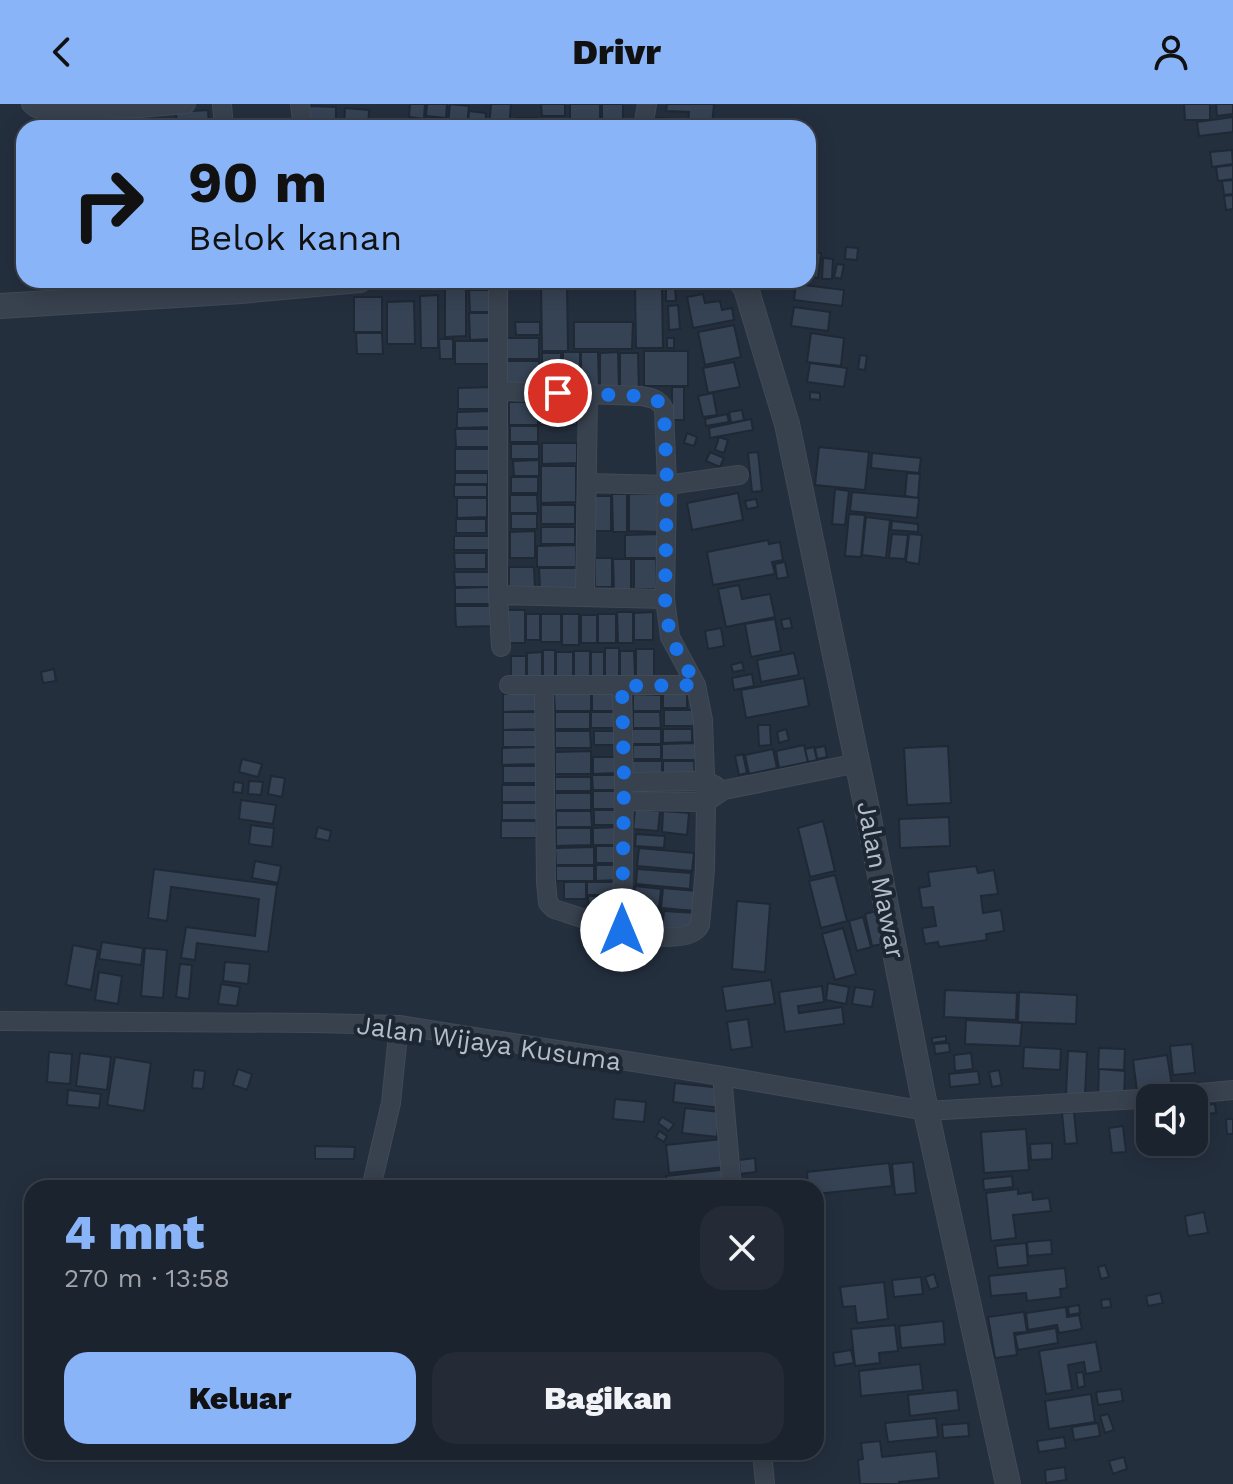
<!DOCTYPE html>
<html lang="id">
<head>
<meta charset="utf-8">
<style>
	body { margin:0; font-family:"Work Sans",sans-serif; background:#242b36; color:#f1f3f6; height:100vh; display:flex; flex-direction:column; font-size:30px; white-space:nowrap }
	* { box-sizing:border-box; margin:0 }
	p { font-size:26px; color:#a0a4aa }
	.icon { flex:none; width:44px; height:44px; fill:none; stroke:currentColor; stroke-width:2; stroke-linecap:round; stroke-linejoin:round }
	.map { position:relative; flex:1; overflow:hidden }
	.drawer { position:absolute; left:24px; top:1076px; width:800px; height:280px; display:flex; flex-direction:column; background:#1b232e; border-radius:24px; box-shadow:0 4px 20px #0003,0 0 0 2px #39404a }
	.drawer>* { flex:none }
	.hud { position:absolute; left:16px; top:16px; width:800px; height:168px; border-radius:24px; box-shadow:0 4px 20px #0003,0 0 0 2px #39404a; background:#8ab4f8; color:#111; overflow:hidden }
	.controls { position:absolute; left:1136px; top:980px; display:grid; gap:16px }
	.controls a { display:grid; place-items:center; width:72px; height:72px; border-radius:16px; background:#1b232e; box-shadow:0 4px 20px #0003,0 0 0 2px #39404a; font-size:40px }
	.pin { position:absolute; display:grid; place-items:center; width:68px; height:68px; color:#fff; margin:-34px; border:4px solid #fff; border-radius:50%; box-shadow:0 2px 8px #0007 }
	.me { position:absolute; width:88px; margin:-44px; rotate:0deg; stroke-linejoin:round; filter:drop-shadow(0 0 6px #0008) }
	.turn { display:flex; align-items:center; gap:28px; height:168px; padding:0 40px; font-size:36px }
	.turn .icon { width:104px; height:104px; stroke-width:2.5 }
	.turn b { display:block; font-size:56px; line-height:68px }
	.round { display:grid; place-items:center; flex:none; width:84px; height:84px; border-radius:24px; background:#242b36 }
	.head { display:flex; align-items:center; justify-content:space-between; height:136px; padding:0 40px }
	h1 { font-size:48px; font-weight:800; line-height:60px; color:#8ab4f8 }
	.cta { display:flex; gap:16px; margin-top:auto; padding:16px 40px }
	.cta a { flex:1; height:92px; border-radius:24px; background:#8ab4f8; color:#111; font-size:32px; font-weight:800; line-height:92px; text-align:center }
	.cta a+a { background:#242b36; color:#f1f3f6 }
	header { display:flex; justify-content:space-between; align-items:center; height:104px; padding:0 40px; background:#8ab4f8; color:#111; font-size:36px; font-weight:800 }
	.map>svg:first-child { display:block }
</style>
</head>
<body>
<header><svg class="icon" aria-label="back" viewBox="0 0 24 24"><path d="M15 5l-7 7 7 7"/></svg>Drivr<svg class="icon" aria-label="person" viewBox="0 0 24 24"><circle cx="12" cy="8" r="4"/><path d="M4 21q1-7 8-7t8 7"/></svg></header>
<div class="map">
<svg width="1233" height="1380" viewBox="0 0 1233 1380">
	<rect width="100%" height="100%" fill="#242f3e"/>
	<path fill="#364354" stroke="#1f2835" stroke-width="2" d="M410,0H425L424,15L409,13Z
		M427,0H447L446,14L426,12Z
		M450,0L469,2L467,21L448,19Z
		M491,0H511L509,24H489Z
		M541,0H565V12H542Z
		M570,0H600V19H570Z
		M602,0H623V20H602Z
		M667,0H714L712,22L688,20L689,8L666,7Z
		M1184,0H1210V16H1185Z
		M1216,0H1233V10L1217,12Z
		M310,2L336,3V17H310Z
		M345,4L369,6L368,24H344Z
		M208,6L209,21L177,23L176,8Z
		M469,7L486,9L485,24L468,22Z
		M129,10L130,22L105,24L104,12Z
		M102,11L103,23L84,24L83,12Z
		M1233,13V28L1199,32L1197,18Z
		M516,14H537V24H516Z
		M656,14L679,15L678,24H655Z
		M312,19H339V24H312Z
		M1232,46L1233,60L1212,63L1210,48Z
		M1233,61V75L1218,77L1216,63Z
		M1233,76V90L1224,91L1222,77Z
		M1233,91V105L1226,106L1224,92Z
		M846,143L858,144L857,156L845,155Z
		M808,147L821,149L818,174L808,172Z
		M823,154L833,155L832,175H822Z
		M837,160L844,161L841,175L834,173Z
		M541,180H567L568,247H542Z
		M796,180L844,186L842,202L794,196Z
		M635,184H662L663,244H636Z
		M666,184H675L676,197H666Z
		M445,185H466V232L445,233Z
		M469,186H493L494,208H470Z
		M703,190L705,199L720,197L722,206L732,204L734,216L693,224L687,193Z
		M438,191V244H421L420,192Z
		M354,193H382V228H354Z
		M414,197L415,240H387V198Z
		M678,201L680,225L669,226L668,202Z
		M794,203L830,208L828,227L791,222Z
		M469,209H493V235L470,236Z
		M515,218H540V231H516Z
		M574,218H633L632,245H574Z
		M734,221L741,253L705,261L698,228Z
		M356,229H382L383,250H357Z
		M811,229L844,234L841,262L807,258Z
		M506,234H539V255H506Z
		M667,234H674V244H667Z
		M439,235H453V255H440Z
		M455,237H489L490,260H455Z
		M644,247H688V282H644Z
		M563,248H580V280H563Z
		M581,248H598L599,283H581Z
		M618,248L619,285H600V249Z
		M542,249H561L562,281H542Z
		M620,249H638L639,287L620,286Z
		M860,251L867,252L865,266L858,265Z
		M506,257H539V281H506Z
		M734,258L740,283L708,289L703,264Z
		M810,259L847,264L844,283L807,278Z
		M493,283V305H458V284Z
		M672,283H684V316H672Z
		M810,288L820,289V296L810,295Z
		M713,289L717,311L703,313L698,292Z
		M509,298H538V321H509Z
		M540,298H577V321H540Z
		M742,306L744,316L731,319L729,308Z
		M492,307V323L457,324V308Z
		M727,310L729,318L706,322L705,315Z
		M751,315L753,326L710,334L709,324Z
		M510,322H538V338H510Z
		M455,325H494V343H456Z
		M687,329L697,333L694,342L684,339Z
		M719,333L728,336L724,349L715,346Z
		M542,339H577V359L542,360Z
		M511,340H539V355H511Z
		M819,343L869,348L865,386L815,381Z
		M455,345H490L491,367H455Z
		M710,348L724,354L720,363L706,357Z
		M758,348L762,387L752,388L748,349Z
		M872,349L921,354L919,369L871,364Z
		M539,356V372H514L513,357Z
		M541,362H576V398L541,399Z
		M455,369H488V380H455Z
		M907,369L920,370L918,394L905,392Z
		M511,373H538V389H511Z
		M454,381H487V393H454Z
		M835,385L849,387L845,421L832,420Z
		M852,388L919,394L917,414L850,407Z
		M738,389L743,416L692,426L687,399Z
		M612,390H627V428H613Z
		M629,390H658V428L629,427Z
		M510,391H537L538,409H510Z
		M594,392H611V427H594Z
		M457,394H487V413L457,414Z
		M756,395L758,403L747,405L745,397Z
		M541,401H575V420H541Z
		M511,410H537V425H511Z
		M849,410L865,411L861,453L845,452Z
		M866,413L890,416L886,454L862,451Z
		M456,415H486V429H456Z
		M892,417L918,420V428L891,426Z
		M541,423H575V440H541Z
		M535,427V454H510V428Z
		M658,430V454H625V431Z
		M892,430L908,431L905,455L889,454Z
		M909,430L922,431L919,460L906,458Z
		M454,432H490V446H454Z
		M768,436L769,440L780,438L783,456L772,458L775,470L713,481L707,448Z
		M576,441V463H537V442Z
		M454,449H486V465H455Z
		M595,454H612V483H595Z
		M613,455H631V489H614Z
		M634,455H656V485H634Z
		M785,458L788,473L777,475L775,460Z
		M509,463H534L535,485H509Z
		M539,464H577V485H540Z
		M454,468H491V483H455Z
		M739,481L742,495L770,490L775,513L726,523L718,485Z
		M490,483V500H455V484Z
		M455,502H491V522L456,523Z
		M506,506H525V539H506Z
		M617,508H633V539H618Z
		M653,508V536H634V509Z
		M526,510H540V536H526Z
		M541,510H561V538H541Z
		M562,510H579V541H562Z
		M598,510H616V539H598Z
		M581,511H597V539H581Z
		M790,514L792,524L783,525L781,516Z
		M775,515L781,547L751,553L745,520Z
		M721,524L724,542L708,545L705,527Z
		M605,544H619V572H605Z
		M636,545H654V574H636Z
		M543,546H555V576H543Z
		M574,547H590V575H574Z
		M620,547H634L635,572H620Z
		M542,548V576H527V549Z
		M556,548H573V576H556Z
		M591,548H604V573H591Z
		M794,549L799,571L761,578L757,556Z
		M511,552H526V577H511Z
		M742,558L744,566L733,568L731,561Z
		M54,565L56,577L43,579L41,568Z
		M752,570L754,582L734,586L732,574Z
		M804,574L809,602L746,614L741,586Z
		M663,589H687V604H663Z
		M503,590H539V607L503,608Z
		M554,590H591V607H555Z
		M592,590H622V607H592Z
		M633,590L661,591V607H633Z
		M664,606H695V622H664Z
		M503,608H539V625L503,626Z
		M555,608H590V625H555Z
		M591,608H620V624H591Z
		M633,608H660L661,624H633Z
		M758,621H770L771,641L759,642Z
		M632,625H661V640H632Z
		M663,625H692V638L663,639Z
		M786,625L789,636L779,639L777,628Z
		M503,626H539V643H503Z
		M555,627H590L591,644H555Z
		M594,627H619V641H594Z
		M696,639V656H662V640Z
		M633,641H661V655H633Z
		M804,641L808,658L779,664L776,647Z
		M825,642L827,653L817,655L815,644Z
		M948,642L951,699L907,701L904,644Z
		M538,643V660L502,661V644Z
		M814,643L817,656L808,658L805,645Z
		M773,645L777,664L749,670L745,651Z
		M591,647V670H555V648Z
		M743,650L747,669L739,671L735,652Z
		M593,653H619V669L593,670Z
		M242,655L262,660L258,673L239,668Z
		M632,657H662V673H632Z
		M663,657H694L695,672H663Z
		M503,662H539V679H503Z
		M592,671H619L620,686H593Z
		M271,672L285,674L282,693L268,690Z
		M555,673H591V687H555Z
		M249,677L263,678L261,691L248,690Z
		M234,678L243,679L242,689L233,688Z
		M502,681H537L538,698H502Z
		M593,687H618V705H593Z
		M555,689H591V706H555Z
		M241,696L276,701L273,720L239,715Z
		M502,699H538V716H502Z
		M635,705L660,707L658,727L633,725Z
		M594,706H617V721H594Z
		M556,707H591L592,723H556Z
		M663,707L689,709L687,731L662,728Z
		M949,713L950,742L900,744L899,715Z
		M501,717H536L537,734H501Z
		M823,717L835,767L810,773L798,724Z
		M251,721L274,724L272,743L249,740Z
		M318,723L331,727L329,737L315,734Z
		M619,723L620,741H593V724Z
		M556,724H591V741L556,742Z
		M636,730L665,732L664,744L635,742Z
		M596,742H620V759H596Z
		M594,743V761H556L555,744Z
		M639,744L694,749L692,767L637,762Z
		M255,757L281,762L278,779L252,774Z
		M596,761H618V776L596,777Z
		M556,762H594V777H556Z
		M976,762L978,769L994,766L998,790L981,792L983,809L1001,806L1004,827L986,830L987,836L939,843L938,838L925,840L922,824L936,822L933,803L922,804L919,784L930,782L928,768Z
		M154,765L277,781L268,848L197,839L195,856L181,854L186,823L255,832L259,795L171,783L167,817L148,814Z
		M637,765L691,769L690,785L636,780Z
		M835,771L847,817L821,824L809,777Z
		M564,778H586V795H564Z
		M587,778H617V791H587Z
		M635,782L661,785L659,803L633,801Z
		M663,784L697,787L696,807L661,804Z
		M588,792H614V812H589Z
		M737,797L770,800L765,868L732,865Z
		M633,803L661,806L660,824L631,821Z
		M664,807L697,809L695,827L662,824Z
		M876,807L883,840L872,842L865,810Z
		M863,813L871,843L857,847L849,817Z
		M843,824L856,870L835,876L822,830Z
		M102,838L143,844L141,861L99,855Z
		M73,841L98,846L91,886L66,881Z
		M145,844L167,846L163,894L141,892Z
		M225,858L250,860L248,880L223,877Z
		M180,860L192,861L189,895L176,893Z
		M99,868L122,872L118,900L95,896Z
		M771,876L775,900L726,907L722,883Z
		M828,879L849,883L846,900L826,896Z
		M221,880L240,883L237,902L218,900Z
		M822,882L824,898L798,902L799,909L842,903L844,920L785,928L779,888Z
		M855,883L875,886L872,903L852,900Z
		M945,886L1017,889L1016,916L944,913Z
		M1019,888L1077,891L1076,920L1018,918Z
		M748,915L752,943L731,946L727,918Z
		M966,916L1022,919L1020,942L965,940Z
		M946,932V937L932,939V934Z
		M949,939L950,948L935,950L934,940Z
		M1192,940L1195,969L1173,971L1170,942Z
		M1024,943L1061,945L1060,966L1023,964Z
		M1099,944L1125,945L1124,966L1098,965Z
		M1068,947L1087,948L1085,991L1066,990Z
		M49,948L72,950L70,980L47,978Z
		M80,949L111,953L107,986L76,982Z
		M971,949L973,965L955,967L954,951Z
		M1167,951L1172,982L1137,987L1133,956Z
		M115,953L151,959L144,1007L107,1001Z
		M238,965L252,970L247,986L233,981Z
		M1099,965L1125,967L1124,994L1098,993Z
		M194,966L205,967L203,985L192,984Z
		M999,966L1002,981L992,983L989,968Z
		M978,967L980,980L950,983L949,970Z
		M675,979L722,984L720,1004L673,998Z
		M68,986L101,990L99,1004L67,1001Z
		M615,995L646,998L644,1018L613,1015Z
		M1215,1000L1216,1009L1205,1010L1204,1001Z
		M685,1004L720,1008L717,1033L682,1029Z
		M1074,1008L1077,1039L1065,1040L1062,1009Z
		M662,1013L674,1020L669,1027L658,1019Z
		M1226,1015H1233V1030H1227Z
		M1123,1022L1126,1048L1112,1049L1109,1024Z
		M1026,1025L1029,1066L984,1069L981,1028Z
		M659,1027L667,1032L664,1038L656,1033Z
		M722,1035L725,1063L669,1069L666,1041Z
		M1052,1039V1055L1031,1056L1030,1040Z
		M315,1042L355,1043L354,1055H315Z
		M755,1054L756,1068L740,1070L739,1056Z
		M913,1058L916,1089L895,1091L892,1060Z
		M889,1059L892,1082L816,1090V1084H808L807,1068Z
		M728,1065L731,1084H667L666,1072Z
		M1012,1072L1013,1083L984,1086L983,1075Z
		M1018,1085V1090L1032,1088L1033,1096L1049,1094L1051,1107L1013,1111L1016,1134L991,1137L986,1089Z
		M1204,1108L1208,1129L1188,1132L1185,1112Z
		M1051,1136L1052,1150L1028,1152L1027,1138Z
		M1026,1139L1028,1161L998,1164L995,1142Z
		M1105,1161L1109,1173L1101,1175L1098,1163Z
		M1065,1164L1067,1184L1060,1185L1061,1193L1027,1197L1026,1189L991,1192L989,1172Z
		M934,1170L938,1183L930,1186L925,1173Z
		M921,1173L923,1190L894,1193L892,1176Z
		M884,1178L888,1215L857,1219L855,1202L843,1203L840,1183Z
		M816,1183H820L822,1202L816,1203Z
		M1160,1189L1163,1199L1148,1202L1146,1192Z
		M1110,1195L1111,1203L1102,1204L1101,1196Z
		M1079,1201L1080,1209L1069,1211L1068,1203Z
		M1066,1203L1067,1213L1079,1211L1082,1225L1059,1229L1057,1221L1028,1226L1026,1209Z
		M1024,1208L1027,1228L1014,1229L1017,1251L995,1254L988,1213Z
		M943,1217L945,1240L901,1244L899,1222Z
		M895,1221L898,1247L879,1249L880,1259L855,1262L851,1225Z
		M1056,1224L1058,1239L1018,1246L1015,1231Z
		M1096,1238L1101,1267L1086,1270L1084,1258L1068,1261L1072,1286L1046,1290L1039,1247Z
		M851,1246L854,1259L835,1262L833,1249Z
		M920,1260L923,1286L861,1292L859,1267Z
		M1083,1268L1085,1282L1078,1284L1076,1269Z
		M1121,1285L1123,1297L1098,1301L1096,1288Z
		M957,1286L959,1306L910,1312L908,1291Z
		M1091,1290L1095,1318L1049,1325L1045,1297Z
		M1108,1310L1114,1326L1105,1329L1100,1312Z
		M936,1314L938,1333L888,1338L885,1319Z
		M968,1319L969,1332L943,1334L942,1321Z
		M1098,1319L1100,1332L1074,1336L1072,1323Z
		M1064,1333L1066,1344L1039,1348L1037,1337Z
		M880,1337L882,1353L936,1347L939,1374L899,1378V1380H860L858,1356L863,1355L861,1339Z
		M686,1348H721V1356H687Z
		M1124,1353L1127,1365L1113,1370L1109,1357Z
		M1065,1363L1066,1376L1046,1379L1045,1366Z"/>
	<g fill="none" stroke-linecap="round" stroke-linejoin="round">
		<g stroke="#414a57" stroke-width="20">
			<path id="minor" d="M31,0L36,4L45,6L141,4L186,0
				M222,0L224,24
				M300,0L303,24
				M643,24L647,0
				M498,176V491L501,543
				M498,287L641,292C652,294 659,295 664,305L667,381L665,495L670,533L696,581L703,616L706,698L705,765L700,821C684,852 581,813 554,805L548,799L546,778L544,582
				M587,379L667,381L739,371
				M498,491L665,495
				M585,493L588,290
				M509,581H696
				M622,582L624,678L622,826
				M624,678L706,677L716,682
				M623,697L706,698L724,686L858,659
				M0,917L314,919L399,921L722,972L926,1007L1140,995L1233,986
				M722,972L732,1084
				M371,1084L391,999L399,921
				M762,1348L765,1380"/>
		</g>
		<g stroke="#414a57" stroke-width="26">
			<path id="tertiary" d="M740,176L746,184L787,320L868,710L926,1007L1008,1380
				M0,202L241,187L360,176"/>
		</g>
		<use href="#minor" stroke="#38414e" stroke-width="18"/>
		<use href="#tertiary" stroke="#38414e" stroke-width="24"/>
	</g>
	<g fill="none" stroke-linecap="round" stroke-linejoin="round">
		<path stroke="#1a73e8" stroke-width="14" stroke-dasharray="0 25.2" d="M558,289L641,292C652,294 659,295 664,305L667,381L665,495L670,533L696,581L622,582L624,678L622,826"/>
	</g>
	<g text-anchor="middle" dominant-baseline="central" stroke-width="8" stroke-linejoin="round" paint-order="stroke">
		<g font-size="26" fill="#b4bcc9" stroke="#1d2633">
			<text transform="translate(881 776) rotate(79)">Jalan Mawar</text>
			<text transform="translate(489 939) rotate(8)">Jalan Wijaya Kusuma</text>
		</g>
	</g>
</svg>
<div class="controls">
<a><svg class="icon" aria-label="sound" viewBox="0 0 24 24"><path d="M4 9h4l5-4v14l-5-4H4zM17 9q2 3 0 6"/></svg></a>
</div>
<div class="pin" style="left:558px;top:289px;background:#d93025"><svg class="icon" aria-label="arrive" viewBox="0 0 24 24"><path d="M6 21V4h12l-3 4 3 4H6"/></svg></div>
<svg class="me" style="left:622px;top:826px" viewBox="-20 -20 40 40"><circle r="19" fill="#fff"/><path d="M0-13L10 11 0 6-10 11z" fill="#1a73e8"/></svg>
<div class="hud">
<div class="turn"><svg class="icon" aria-label="right" viewBox="0 0 24 24"><path d="M7 20v-9h11M14 6l5 5-5 5"/></svg><div><b>90 m</b>Belok kanan</div></div>
</div>
<section class="drawer">
<div class="head"><div><h1>4 mnt</h1><p>270 m · 13:58</p></div><a class="round"><svg class="icon" aria-label="close" viewBox="0 0 24 24"><path d="M6 6l12 12M18 6L6 18"/></svg></a></div>
<div class="cta"><a>Keluar</a><a>Bagikan</a></div>
</section>
</div>
</body>
</html>
